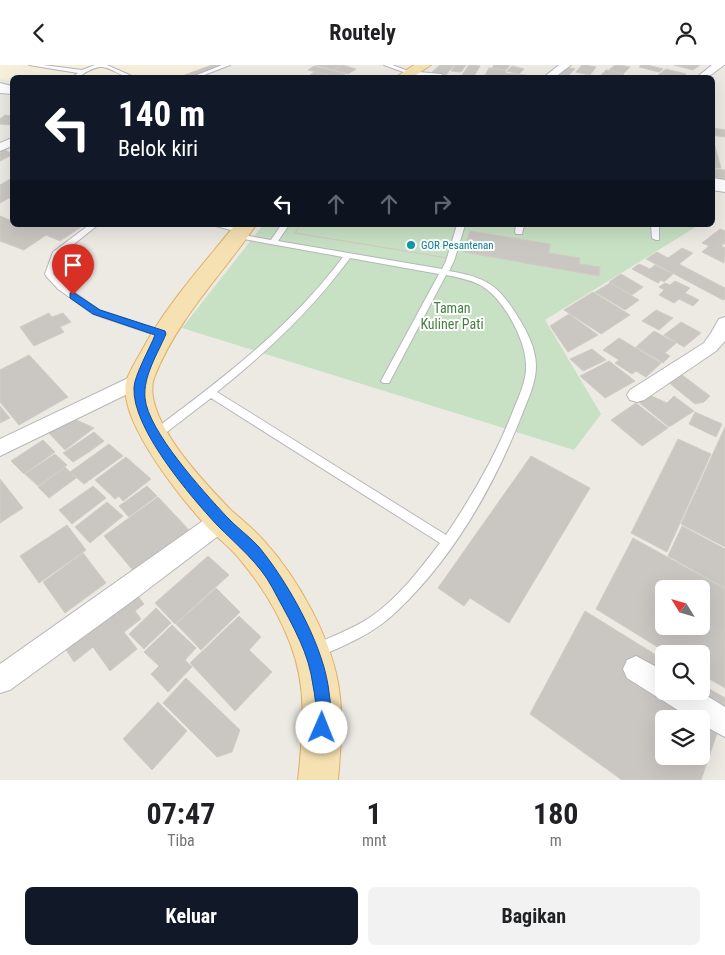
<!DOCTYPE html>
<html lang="id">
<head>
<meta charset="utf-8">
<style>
	body { margin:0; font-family:"Roboto Condensed",sans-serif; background:#f2f2f2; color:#202124; height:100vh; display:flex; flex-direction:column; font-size:19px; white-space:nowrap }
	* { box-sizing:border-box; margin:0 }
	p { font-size:16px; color:#757577 }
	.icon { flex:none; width:28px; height:28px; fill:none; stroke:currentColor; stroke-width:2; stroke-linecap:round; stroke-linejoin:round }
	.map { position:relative; height:715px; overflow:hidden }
	.details { display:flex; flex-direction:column; background:#fff; flex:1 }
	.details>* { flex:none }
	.top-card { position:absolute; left:10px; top:10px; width:705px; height:152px; border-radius:8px; box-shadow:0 5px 20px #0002; background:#111827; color:#fff; overflow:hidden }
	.needle { width:32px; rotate:307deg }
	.fabs { position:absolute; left:655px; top:515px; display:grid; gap:10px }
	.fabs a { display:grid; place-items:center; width:55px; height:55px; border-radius:8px; background:#fff; box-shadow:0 5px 20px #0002; font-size:25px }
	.pin { position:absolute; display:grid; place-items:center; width:42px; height:42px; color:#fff; margin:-51px -21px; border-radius:50% 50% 50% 0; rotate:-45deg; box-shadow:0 0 5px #0007 }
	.pin .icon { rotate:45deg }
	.me { position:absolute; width:55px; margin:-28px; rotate:1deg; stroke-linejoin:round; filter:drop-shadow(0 0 4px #0008) }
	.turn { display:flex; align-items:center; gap:18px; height:105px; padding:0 25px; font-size:22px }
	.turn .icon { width:65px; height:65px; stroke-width:2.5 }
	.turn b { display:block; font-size:35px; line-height:42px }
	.lanes { display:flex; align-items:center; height:48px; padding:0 25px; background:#0003; justify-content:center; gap:25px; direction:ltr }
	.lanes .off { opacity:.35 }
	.eta { display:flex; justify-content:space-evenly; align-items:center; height:85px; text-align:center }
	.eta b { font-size:30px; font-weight:700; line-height:35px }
	.cta { display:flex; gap:10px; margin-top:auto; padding:10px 25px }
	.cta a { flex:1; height:58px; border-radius:8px; background:#111827; color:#fff; font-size:20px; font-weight:700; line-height:58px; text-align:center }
	.cta a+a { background:#f2f2f2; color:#202124 }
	header { display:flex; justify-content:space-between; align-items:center; height:65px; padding:0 25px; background:#fff; font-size:22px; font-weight:700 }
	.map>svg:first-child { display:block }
</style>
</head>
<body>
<header><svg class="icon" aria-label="back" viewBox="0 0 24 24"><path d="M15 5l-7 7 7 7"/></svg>Routely<svg class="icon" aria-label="person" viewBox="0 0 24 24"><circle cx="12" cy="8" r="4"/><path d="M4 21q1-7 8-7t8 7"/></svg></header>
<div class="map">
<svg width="725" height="715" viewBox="0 0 725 715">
	<rect width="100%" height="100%" fill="#edeae4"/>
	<path fill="#f9efdd" d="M0,0H222L189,12H12V16L0,14Z"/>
	<path fill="#c8e1c4" d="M263,160H699L545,255L601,349L574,385L182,263Z"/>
	<path fill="#cac7c3" stroke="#d1cbc3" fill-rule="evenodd" d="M212,0H222L189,12L182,11Z
		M316,0H341L333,5Z
		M342,0L356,4L348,9L334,5Z
		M440,0H454L446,10L432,7Z
		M455,0H466L461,7L451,6Z
		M469,0L480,1L474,11L462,10Z
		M494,0H510L506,5L492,3Z
		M582,0H585L596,2L590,10L576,7Z
		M615,0H620L630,2L623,9L609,5Z
		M641,0H647L663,4L659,7L639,2Z
		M674,0H700L693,5Z
		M314,1L345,9L339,12L308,5Z
		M512,1L524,4L519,9L507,6Z
		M566,2L575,4L568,11L560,9Z
		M489,3L506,6L505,8L533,11L484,12Z
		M666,4L686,9L682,12L658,10Z
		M606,5L621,8L624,10L622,12H599Z
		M314,7L337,12H322L310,10Z
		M5,50L12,51V60L0,59V54Z
		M712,63L725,65V72L712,70Z
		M712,78H714L721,103H712Z
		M2,83L12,89V90L0,96V84Z
		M712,104L725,105V114L712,112Z
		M12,113V134L9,133L0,138V120Z
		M0,151L12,156V160H77L81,162L60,176L46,170L24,185L0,176Z
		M300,160H456L448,193L295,168Z
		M300,160H456L448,193L295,168Z
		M720,164L725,166V178L721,181L725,183L724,198L702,187L709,181L702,178Z
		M470,166L550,179L549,188L580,193L579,199L600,202L599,211L463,187Z
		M682,183L693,188L679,199L725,223V234L723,235L646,194L657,187L668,193Z
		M639,199L650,204L655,200L673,209L664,217L661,215L658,218L632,204Z
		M621,209L643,222L632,230L609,217Z
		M675,216L690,223L685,228L699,235L693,241L679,234L674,238L659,230L664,225L659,222L665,218L670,220Z
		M610,218L639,235L625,245L595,227Z
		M593,227L630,250L601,269L564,245Z
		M656,245L673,253L659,265L642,256Z
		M49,248L52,252L63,248L71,257L60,262L64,267L34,281L20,262Z
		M569,249L598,270L568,287L550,261Z
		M681,257L701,268L684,282L664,270Z
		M654,266L676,278L665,288L670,291L663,298L636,282Z
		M619,273L661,298L646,312L636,306L632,309L615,298L619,295L603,285Z
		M592,284L606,295L583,306L570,294Z
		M29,290L68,332L19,360L0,337V305Z
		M609,296L635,316L605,333L580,311Z
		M682,310L710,331L704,337L695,339L668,317Z
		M647,329L667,338L674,331L694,346L669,362L636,335Z
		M636,338L668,363L642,381L611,355Z
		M0,341L10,353L0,358Z
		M695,347L722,359L716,372L689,359Z
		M68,351L94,363L65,385L47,366Z
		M725,362V482L681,459Z
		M94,367L104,376L89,387L73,397L63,388Z
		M678,374L711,389L667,487L631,468Z
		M43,375L55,387L24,409L11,396Z
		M109,379L123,391L84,419L70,407Z
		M55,389L67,400L38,421L25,409Z
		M531,391L590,423L509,558L470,533L464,541L438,523Z
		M126,392L151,414L123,436L119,431L115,434L95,415Z
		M65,402L76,413L49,433L38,422Z
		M0,414L23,443L0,458Z
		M93,421L106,433L72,459L59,445Z
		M147,421L157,431L129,452L119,441Z
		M158,432L191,467L136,509L104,471Z
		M107,437L123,451L90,478L75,462Z
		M67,460L86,485L39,518L20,491Z
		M682,461L725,484V523L668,491Z
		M633,473L725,524V623L701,609V589H669L596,544ZM664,524H701V561H664Z
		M83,488L106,518L65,548L43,517Z
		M208,491L229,510L175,559L155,538Z
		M132,523L144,539L135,546L141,554L124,567L137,584L110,606L93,582L74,597L61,577Z
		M216,523L240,547L201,585L176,559Z
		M156,543L171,558L144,584L129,569Z
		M585,546L664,595V626H701V619L725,633V645L701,715H622L530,649ZM664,654H701V691H664Z
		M239,551L261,572L249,585L272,607L235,646L190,598Z
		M172,560L196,583L185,595L192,602L168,627L151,609L159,601L144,587Z
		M186,613L240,665L232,687L217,692L163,638Z
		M158,637L187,666L152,705L123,674Z"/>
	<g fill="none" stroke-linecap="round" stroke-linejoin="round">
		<g stroke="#b5b7ba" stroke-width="2">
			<path id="lane" d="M29,0H43L82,5L95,0H107L134,12C122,14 111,1 100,2C91,3 85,8 78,12L75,10L78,8Z
				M222,0H230L199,12H192Z
				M384,0H392L414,8L409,9Z
				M89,160H98L60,190L53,209L64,220L99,245L164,267L165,269L164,271H158L93,249L58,224L46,211L45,209L53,187Z
				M212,160H226L246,166L242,168Z
				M281,160H289L278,176L442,204L446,196L457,160H465L454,196L449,206C483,212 497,218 516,249C526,264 536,283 536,301C536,319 527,336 521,352C493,423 452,494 397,546C375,568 344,581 315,593L310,591L308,586L310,581C331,572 353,564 372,551C399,532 420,504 440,478L211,333L159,373H151L150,370L151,367C221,315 290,263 343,192L238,173L234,171L238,169L271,175ZM350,193L439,209L381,316L383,318H389L446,210C478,216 490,221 508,249C517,264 525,281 526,299C527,315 519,331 513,346C496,390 473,430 446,470L217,327C267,287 312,245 350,193Z
				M516,160H524L522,169H516L515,167Z
				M651,160H659V175H656L652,173Z"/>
		</g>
		<g stroke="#b5b7ba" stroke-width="2">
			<path id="street" d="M559,0H571L555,12H544Z
				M712,0H724L708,12H697Z
				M408,6L441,9L446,12L404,11L403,9L404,7Z
				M12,73V81L0,86V78Z
				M725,252V276L716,286L644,335L637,337L630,335L627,330L630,325L704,278L711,268L719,254Z
				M141,307L148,309L150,314L148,319L0,391V374Z
				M222,445L230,448L233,455L230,462L131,537L10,625L0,628V599L214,448Z
				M636,591L664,606V626H699L725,642V672L701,659V654H692L627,613L623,604L627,595Z"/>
		</g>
		<g stroke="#b3b7ba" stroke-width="2">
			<path id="secondary" d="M0,18L12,21V29L0,28Z
				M712,113L725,115V127L712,125Z"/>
		</g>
		<g stroke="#e0af6a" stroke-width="2">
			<path id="primary" d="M414,0H431L413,12H396Z
				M235,160H256C221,211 177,254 154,313C141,353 206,419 232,446C243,456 255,465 265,477C284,498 299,521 312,546C345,610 344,645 338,715H298C303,667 308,624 290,578C279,549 262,521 242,497C233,485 221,476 210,465C184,437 118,357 126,317C129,307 136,296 141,287C166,240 202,201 235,160Z"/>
		</g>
		<use href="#lane" fill="#fff" fill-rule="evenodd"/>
		<use href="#street" fill="#fff" fill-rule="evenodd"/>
		<use href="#secondary" fill="#fff" fill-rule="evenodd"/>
		<use href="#primary" fill="#f5e1b1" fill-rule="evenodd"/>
	</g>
	<path fill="#1a73e8" stroke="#114b97" d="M73,227L100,245L165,266L166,269C158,288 143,311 145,333C148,366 203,426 226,451C236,462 249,471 259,482C287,516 321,576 328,620C330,636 334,653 328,669L322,671L317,669C313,661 316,655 316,646C316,634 313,621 311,609C305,579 286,549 272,522C259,498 237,480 217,460C190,431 132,363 134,323C134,311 150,283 155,270L93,249L70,233V228Z"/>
	<circle fill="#0f9aa8" stroke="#fff" stroke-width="2" cx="411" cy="180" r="5"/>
	<g text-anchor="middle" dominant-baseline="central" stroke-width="4" stroke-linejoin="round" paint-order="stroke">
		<g font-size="11" fill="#0d838f" stroke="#fff" text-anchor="start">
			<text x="421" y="180">GOR Pesantenan</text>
		</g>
		<g font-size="14" fill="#457f3f" stroke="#fff">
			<text x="452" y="243">Taman<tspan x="452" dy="16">Kuliner Pati</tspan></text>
		</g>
	</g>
</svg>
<div class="fabs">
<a><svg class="needle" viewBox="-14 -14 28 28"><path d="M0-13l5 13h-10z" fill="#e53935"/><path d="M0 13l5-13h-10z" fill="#757577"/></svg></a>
<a><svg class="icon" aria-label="search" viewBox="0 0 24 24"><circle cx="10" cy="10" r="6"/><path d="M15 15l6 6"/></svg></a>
<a><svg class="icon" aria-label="layers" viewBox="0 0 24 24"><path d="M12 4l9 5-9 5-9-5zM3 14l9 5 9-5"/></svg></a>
</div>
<div class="pin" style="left:73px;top:230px;background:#d93025"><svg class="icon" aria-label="arrive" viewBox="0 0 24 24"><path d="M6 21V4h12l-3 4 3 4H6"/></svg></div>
<svg class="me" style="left:322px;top:663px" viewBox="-20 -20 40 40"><circle r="19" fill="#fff"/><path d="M0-13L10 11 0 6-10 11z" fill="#1a73e8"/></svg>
<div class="top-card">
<div class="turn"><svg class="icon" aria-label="left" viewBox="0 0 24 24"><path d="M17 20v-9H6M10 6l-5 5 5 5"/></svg><div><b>140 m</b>Belok kiri</div></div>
<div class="lanes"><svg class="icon" aria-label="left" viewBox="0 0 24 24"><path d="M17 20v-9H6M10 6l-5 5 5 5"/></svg><svg class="icon off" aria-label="ahead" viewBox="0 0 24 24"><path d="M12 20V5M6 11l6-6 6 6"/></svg><svg class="icon off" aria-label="ahead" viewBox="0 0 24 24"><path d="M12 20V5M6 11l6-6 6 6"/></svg><svg class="icon off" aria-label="right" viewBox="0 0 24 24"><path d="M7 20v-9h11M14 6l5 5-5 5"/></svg></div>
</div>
</div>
<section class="details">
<div class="eta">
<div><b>07:47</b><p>Tiba</p></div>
<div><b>1</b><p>mnt</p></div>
<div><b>180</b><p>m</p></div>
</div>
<div class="cta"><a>Keluar</a><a>Bagikan</a></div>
</section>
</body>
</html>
